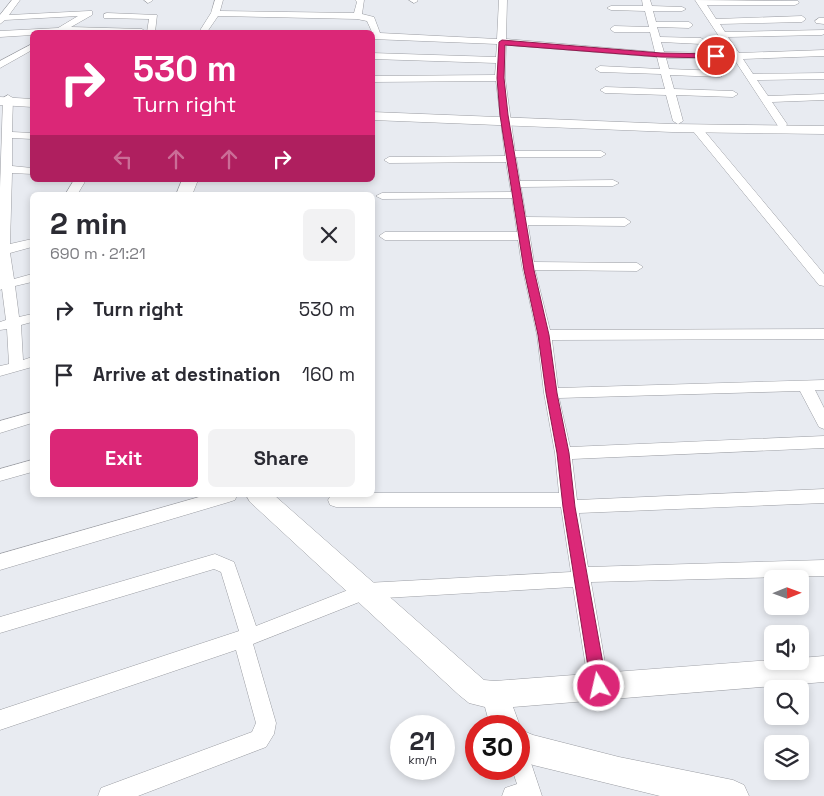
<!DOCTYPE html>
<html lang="en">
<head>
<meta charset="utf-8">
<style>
	body { margin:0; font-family:"Space Grotesk",sans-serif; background:#f2f2f3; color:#2b2b33; height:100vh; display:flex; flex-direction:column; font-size:19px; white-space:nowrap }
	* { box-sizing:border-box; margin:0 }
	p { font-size:16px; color:#7c7c81 }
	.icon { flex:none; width:28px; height:28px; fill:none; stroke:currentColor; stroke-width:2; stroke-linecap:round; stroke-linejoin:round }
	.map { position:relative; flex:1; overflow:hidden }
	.sheet { position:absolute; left:30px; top:192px; width:345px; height:305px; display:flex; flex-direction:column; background:#fff; border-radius:8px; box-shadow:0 2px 8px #0003 }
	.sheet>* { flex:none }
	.guide { position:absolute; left:30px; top:30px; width:345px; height:152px; border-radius:8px; box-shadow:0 2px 8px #0003; background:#db2777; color:#fff; overflow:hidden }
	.needle { width:32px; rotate:89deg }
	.controls { position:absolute; left:764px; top:570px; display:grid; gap:10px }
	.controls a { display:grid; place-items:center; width:45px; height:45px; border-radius:8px; background:#fff; box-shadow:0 2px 8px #0003; font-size:25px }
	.speed { position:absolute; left:390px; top:715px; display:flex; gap:10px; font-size:25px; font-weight:700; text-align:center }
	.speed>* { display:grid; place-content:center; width:65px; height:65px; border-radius:50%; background:#fff; box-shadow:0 2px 8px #0003; line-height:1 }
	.speed small { font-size:12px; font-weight:400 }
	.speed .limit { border:8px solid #d22; background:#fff; color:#111 }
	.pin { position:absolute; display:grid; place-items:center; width:42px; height:42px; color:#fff; margin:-21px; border:2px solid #fff; border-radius:50%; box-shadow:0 1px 5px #0007 }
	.me { position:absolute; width:55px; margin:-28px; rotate:351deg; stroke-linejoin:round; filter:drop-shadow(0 0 4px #0008) }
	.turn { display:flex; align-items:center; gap:18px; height:105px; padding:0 20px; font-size:22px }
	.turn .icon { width:65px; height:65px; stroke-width:2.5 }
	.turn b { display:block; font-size:35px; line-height:42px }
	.lanes { display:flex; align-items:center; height:48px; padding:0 20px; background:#0003; justify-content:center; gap:25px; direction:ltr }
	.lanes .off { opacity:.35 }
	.round { display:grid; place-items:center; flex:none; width:52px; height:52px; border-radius:8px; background:#f2f2f3 }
	.overview { display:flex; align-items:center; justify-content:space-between; height:85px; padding:0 20px }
	h1 { font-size:30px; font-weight:700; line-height:38px }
	.primary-button { display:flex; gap:10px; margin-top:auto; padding:10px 20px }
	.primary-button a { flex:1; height:58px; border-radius:8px; background:#db2777; color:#fff; font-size:20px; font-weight:700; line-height:58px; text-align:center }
	.primary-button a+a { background:#f2f2f3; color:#2b2b33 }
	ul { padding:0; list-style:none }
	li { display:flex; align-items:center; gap:15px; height:65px; padding:0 20px }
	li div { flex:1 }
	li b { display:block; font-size:19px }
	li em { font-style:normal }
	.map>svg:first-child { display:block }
</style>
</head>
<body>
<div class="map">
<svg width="824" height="796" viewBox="0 0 824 796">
	<rect width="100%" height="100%" fill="#e8ebf1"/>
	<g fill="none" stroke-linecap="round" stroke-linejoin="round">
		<g stroke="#9b9da3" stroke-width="1">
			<path id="street" d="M12,0H20L9,15L89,11H92V15L71,27L142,29L146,32H32V35L0,37V31L58,28L78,16L5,20L0,24V15Z
				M144,0H152V1L148,3Z
				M215,0H223L220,11L354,13L357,2L355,0H364L362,14L374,17L380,33L497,39L499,0H507L506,39L655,52L650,32H614L610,29L614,26L649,27L645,11L611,10L607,8L611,6H643L642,0H650L652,6L682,7L686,9L682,11H653L656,22H689L693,25L689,28L657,27L660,37L701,38L705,41L701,44L661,42L664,52L730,53L695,0L798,1L799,3L795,5H707L716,19L802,16L806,19L802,22L720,24L725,32L824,30V34L822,35L728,37L739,53L824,50V56L743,59L753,74L824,73V79L757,80L768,96L824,94V100L772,102L787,124L786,126H778L734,59L666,58L669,69L720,71L725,74L720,77L670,75L674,89L733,91L738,94L733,97L676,95L683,121L678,124L673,121L666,95L605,93L600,90L605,87L665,89L661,74L600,72L595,69L600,66L660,69L657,57L506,45L505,78L515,151H601L606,154L601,157H516L520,181L613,180L619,183L613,186L521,187L526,217L625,218L631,222L625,226L528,225L534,262L637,263L643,267L637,271L535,270L550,330L824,329V339L552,340L558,388L824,380V390H815L824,408V429L819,427L800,391L559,398L570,447L824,436V448L572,459L577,500L824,489V503L579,513L588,567L824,560V576L591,582L609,686L606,693L599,695L592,693L589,686L573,587L367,599L253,644L276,723L274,734L266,747L138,796H98L101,788L252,732L256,723L236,650L0,730V710L239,631L221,572L214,569L0,633V617L215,554L234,562L256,626L366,583L571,572L561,507H336L330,505L328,500L331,495H372V493H559L555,453L544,393L537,335L522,266L518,240H385L379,236L385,232H517L512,198L382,199L376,196L382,193L511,192L506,162L389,163L384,160L389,157L505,156L496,81L372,82V76L495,75L496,63L372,59V53L496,57L497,44L372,39V32L367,21L357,19L218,16L207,32H199L211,13Z
				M409,0H417L418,1L414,3Z
				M107,13L157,15L155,32H147L149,19L104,18V14Z
				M819,18H824V24L816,23L815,21Z
				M32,44V50L0,68V61Z
				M8,95L13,98L12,132L32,133V139L12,138V166L32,168V174L12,173L10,244L32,239V247L10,253L14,279L32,274V282L15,286L19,317L32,314V322L21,325L23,360L32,357V367L0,376V366L9,364L7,329L0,330V322L6,320L2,289L0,290V188L3,98Z
				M697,126L701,127L824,274V286L819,285L693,131L692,129L693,127Z
				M74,180H86L77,195H65Z
				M32,412V423L0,433V421Z
				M32,460V472L0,481V469Z
				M206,495H237L235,500L229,502L0,570V554Z
				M519,745L526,748L542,796H502L505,788L517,784L512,769H519Z"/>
		</g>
		<g stroke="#9b9da3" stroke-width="1">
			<path id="secondary" d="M0,97L32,99V107L0,105Z
				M372,112L672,124L824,126V134L672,132L372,120Z
				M182,180H198L192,195H176Z
				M246,495H274L484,680L495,681L772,660L800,661V658L824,656V682L513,707L520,726L519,728V726H490L485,707L469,703L459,695L250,502Z
				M519,729L533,735L619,757L733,780L744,785L749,796H660L533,765L519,759Z"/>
		</g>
		<use href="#street" fill="#fff" fill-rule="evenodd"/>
		<use href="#secondary" fill="#fff" fill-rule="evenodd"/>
	</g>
	<path fill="#db2777" stroke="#8e194d" d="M502,40L661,53L716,54L720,56L716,58L661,57L505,45L504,78L508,115L534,270L549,335L557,393L569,453L575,507L607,686L604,691L599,694L594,691L591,686L563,507L557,453L546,393L538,335L524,270L500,115L497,78L499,42Z"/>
</svg>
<div class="controls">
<a><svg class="needle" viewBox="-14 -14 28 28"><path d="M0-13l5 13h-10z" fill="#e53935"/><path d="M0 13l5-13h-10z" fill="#7c7c81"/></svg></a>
<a><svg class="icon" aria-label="sound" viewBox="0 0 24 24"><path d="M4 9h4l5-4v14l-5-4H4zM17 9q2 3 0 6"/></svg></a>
<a><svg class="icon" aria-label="search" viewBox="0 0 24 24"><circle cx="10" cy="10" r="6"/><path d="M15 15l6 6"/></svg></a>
<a><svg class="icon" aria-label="layers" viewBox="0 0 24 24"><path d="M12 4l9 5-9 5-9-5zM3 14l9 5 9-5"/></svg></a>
</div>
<div class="speed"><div>21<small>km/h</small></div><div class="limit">30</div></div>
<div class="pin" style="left:716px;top:56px;background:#d93025"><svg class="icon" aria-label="arrive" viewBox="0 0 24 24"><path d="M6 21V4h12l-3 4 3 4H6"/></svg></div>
<svg class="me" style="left:599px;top:686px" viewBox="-20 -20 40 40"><circle r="17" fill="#db2777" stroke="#fff" stroke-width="3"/><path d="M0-11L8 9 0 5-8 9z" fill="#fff"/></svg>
<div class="guide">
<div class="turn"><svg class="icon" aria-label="right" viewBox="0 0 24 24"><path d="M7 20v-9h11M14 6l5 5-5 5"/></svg><div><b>530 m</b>Turn right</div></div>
<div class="lanes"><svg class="icon off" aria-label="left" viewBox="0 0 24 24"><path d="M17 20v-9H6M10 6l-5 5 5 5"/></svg><svg class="icon off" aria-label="ahead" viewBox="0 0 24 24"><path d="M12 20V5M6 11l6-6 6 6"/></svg><svg class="icon off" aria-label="ahead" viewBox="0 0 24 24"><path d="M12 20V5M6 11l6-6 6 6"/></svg><svg class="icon" aria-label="right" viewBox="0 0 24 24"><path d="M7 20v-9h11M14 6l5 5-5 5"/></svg></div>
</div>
<section class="sheet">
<div class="overview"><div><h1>2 min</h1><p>690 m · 21:21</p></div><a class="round"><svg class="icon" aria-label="close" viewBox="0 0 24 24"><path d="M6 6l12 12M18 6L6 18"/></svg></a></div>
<ul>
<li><svg class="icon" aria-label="right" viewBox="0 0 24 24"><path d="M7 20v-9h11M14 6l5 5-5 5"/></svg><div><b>Turn right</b></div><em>530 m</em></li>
<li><svg class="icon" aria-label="arrive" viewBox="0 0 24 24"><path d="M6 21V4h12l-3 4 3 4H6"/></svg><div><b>Arrive at destination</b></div><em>160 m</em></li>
</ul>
<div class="primary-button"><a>Exit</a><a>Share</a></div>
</section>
</div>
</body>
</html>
